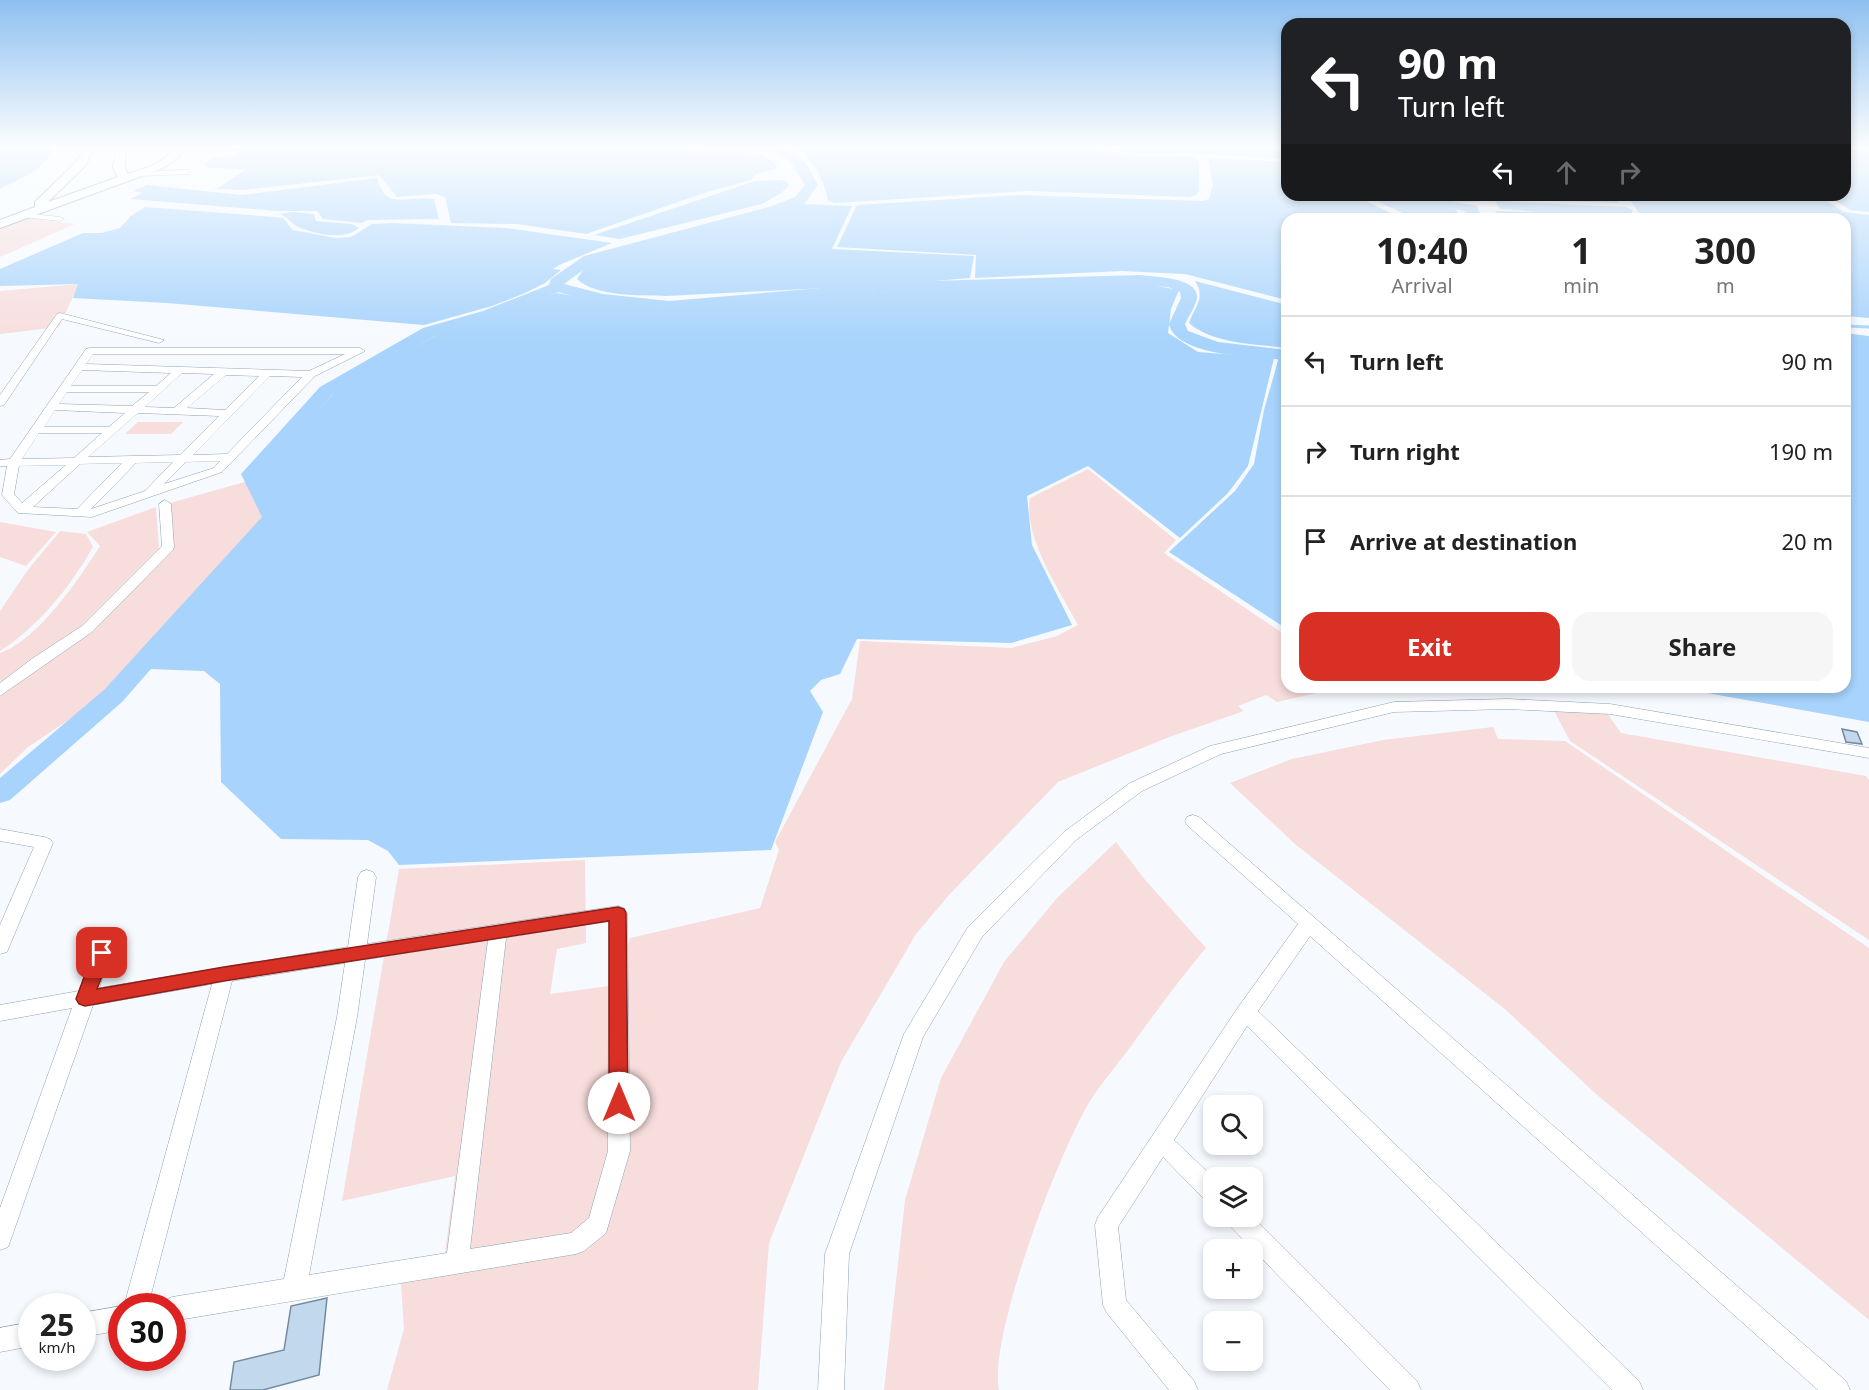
<!DOCTYPE html>
<html lang="en">
<head>
<meta charset="utf-8">
<style>
	body { margin:0; font-family:"Noto Sans",sans-serif; background:#f6f6f6; color:#222; height:100vh; display:flex; flex-direction:column; font-size:22px; white-space:nowrap }
	* { box-sizing:border-box; margin:0 }
	p { font-size:20px; color:#767676 }
	.icon { flex:none; width:33px; height:33px; fill:none; stroke:currentColor; stroke-width:2; stroke-linecap:round; stroke-linejoin:round }
	.map { position:relative; flex:1; overflow:hidden }
	.sheet { position:absolute; left:1281px; top:213px; width:570px; height:480px; display:flex; flex-direction:column; background:#fff; border-radius:18px; box-shadow:0 3px 9px #0003 }
	.sheet>* { flex:none }
	.top-card { position:absolute; left:1281px; top:18px; width:570px; height:183px; border-radius:18px; box-shadow:0 3px 9px #0003; background:#202124; color:#fff; overflow:hidden }
	.tools { position:absolute; left:1203px; top:1095px; display:grid; gap:12px }
	.tools a { display:grid; place-items:center; width:60px; height:60px; border-radius:12px; background:#fff; box-shadow:0 3px 9px #0003; font-size:30px }
	.speed { position:absolute; left:18px; top:1293px; display:flex; gap:12px; font-size:30px; font-weight:700; text-align:center }
	.speed>* { display:grid; place-content:center; width:78px; height:78px; border-radius:50%; background:#fff; box-shadow:0 3px 9px #0003; line-height:1 }
	.speed small { font-size:15px; font-weight:400 }
	.speed .limit { border:9px solid #d22; background:#fff; color:#111 }
	.pin { position:absolute; display:grid; place-items:center; width:51px; height:51px; color:#fff; margin:-26px; border-radius:12px; box-shadow:0 3px 9px #0006 }
	.me { position:absolute; width:66px; margin:-33px; rotate:0deg; stroke-linejoin:round; filter:drop-shadow(0 0 4px #0008) }
	.turn { display:flex; align-items:center; gap:21px; height:126px; padding:0 18px; font-size:27px }
	.turn .icon { width:78px; height:78px; stroke-width:2.5 }
	.turn b { display:block; font-size:42px; line-height:51px }
	.lanes { display:flex; align-items:center; height:57px; padding:0 18px; background:#0003; justify-content:center; gap:30px; direction:ltr }
	.lanes .off { opacity:.35 }
	.eta { display:flex; justify-content:space-evenly; align-items:center; height:102px; text-align:center }
	.eta b { font-size:36px; font-weight:700; line-height:42px }
	.action { display:flex; gap:12px; margin-top:auto; padding:12px 18px }
	.action a { flex:1; height:69px; border-radius:18px; background:#d93025; color:#fff; font-size:24px; font-weight:700; line-height:69px; text-align:center }
	.action a+a { background:#f6f6f6; color:#222 }
	ul { padding:0; list-style:none }
	li { display:flex; align-items:center; gap:18px; height:90px; padding:0 18px; border-top:2px solid #e0e0e0 }
	li div { flex:1 }
	li b { display:block; font-size:22px }
	li em { font-style:normal }
	.map>svg:first-child { display:block }
</style>
</head>
<body>
<div class="map">
<svg width="1869" height="1390" viewBox="0 0 1869 1390">
	<rect width="100%" height="100%" fill="#f6faff"/>
	<path fill="#f7dddc" d="M25,218L75,224L0,257V228Z
		M79,284L59,327L0,334V291Z
		M138,422H183L171,434H125Z
		M1088,469L1176,540L1164,553L1287,636V687H1343L1277,702L1266,695L1238,706L1244,711L1172,736L1058,782L949,895L916,934L841,1062L769,1243L758,1390H387L404,1329L400,1268L445,1253L455,1176L342,1201L399,869L585,860L586,943L557,949L550,994L616,985L630,938L760,908L779,850L775,842L852,699L860,641L1011,648L1057,636L1078,625C1060,591 1023,537 1030,498Z
		M248,481L267,520L102,698L28,747L0,774V697L24,676L92,630L172,547L170,503Z
		M156,507L159,549L82,629L5,681H0V653C38,640 79,579 100,546L87,532Z
		M0,522L56,532L26,566L0,557Z
		M60,531L86,534L93,547C70,587 39,626 0,651V611L27,571Z
		M1553,709L1607,713L1621,733L1866,776L1869,780V940L1570,741Z
		M1493,727L1498,739L1565,741L1869,948V1320L1596,1094L1506,1010L1295,844L1230,783L1292,759L1383,740Z
		M1116,842L1146,881L1206,948C1179,980 1155,1013 1131,1046C1118,1064 1102,1082 1090,1101C1059,1152 988,1336 999,1390H884L905,1200L941,1078L1004,962L1057,898Z"/>
	<path fill="#a7d3fc" d="M0,149H53C46,168 19,180 0,189Z
		M232,149H664L759,154L773,162L778,168L755,174L751,180L707,192L586,234L517,224L451,223L445,197L436,194L397,197L379,175L243,190L217,189L246,169L208,168L204,164L215,157H233L239,151H230Z
		M800,149H1088L1149,157L1189,156L1199,160V191L1196,195L1189,197L1028,191L835,203L828,201C824,179 815,165 800,149Z
		M1105,149H1287V159L1192,153L1137,154Z
		M1845,149H1861L1869,152V212L1850,210L1827,195H1845Z
		M1208,158L1287,162V195H1354L1403,219H1287V300L1185,274L1122,271L975,278L976,255L837,247L857,205L1018,195L1203,201L1209,199L1213,185Z
		M377,178C386,212 407,195 434,199L439,219L368,220L361,223L323,219L317,211H277L130,199L143,193L133,191L147,185L242,195Z
		M780,180L787,181L789,186L781,193L762,204L620,239L594,235L755,181Z
		M1396,195H1615L1619,203L1497,199L1464,202Z
		M1627,195H1817L1844,212L1869,215V318L1845,316V219H1643Z
		M1495,201L1626,207L1633,210L1629,219C1586,219 1543,211 1500,209Z
		M1378,202L1452,208L1457,211L1461,219H1417Z
		M803,204L852,206L832,249L974,256L970,278L885,285L666,296C642,295 595,297 577,279L586,265L611,255Z
		M145,207L274,217L283,218L293,230L336,238L351,237L372,224L392,223L506,228L612,243L559,265L553,269L561,270L545,283L525,293L492,306L424,325L167,303L73,298L78,284L0,286V269L83,233H102L120,228L131,216Z
		M1496,211L1537,212L1582,219H1493Z
		M293,212L314,214L316,221L352,224L359,228C343,241 316,234 298,227C291,223 288,217 279,214Z
		M1195,281L1287,305V348C1256,344 1213,344 1189,323C1195,306 1206,298 1195,281Z
		M1141,283L1179,290L1171,309L1168,333L1198,352L1274,358L1248,466L1228,493L1180,538L1088,466L1027,496L1032,545L1072,625L1011,643L857,639L840,674L821,680L810,691L823,712L771,850L399,865L388,851L368,840L281,839L221,782L220,684L204,671L148,669L279,520L258,474L336,391L437,335L556,293L662,310L903,291Z
		M1845,333L1869,336V722L1673,687H1845Z
		M1279,357L1287,358V629L1169,552L1235,491L1254,464L1264,410Z"/>
	<g fill="none" stroke-linecap="round" stroke-linejoin="round">
		<path stroke="#a7d3fc" stroke-width="3" d="M1845,326L1869,327"/>
		<path fill="#a7d3fc" fill-rule="evenodd" d="M769,149C798,147 805,161 818,185L805,203L782,212L594,262L564,284L603,294L669,301L893,282L1140,275C1154,277 1199,277 1197,298C1196,306 1188,317 1185,324L1188,331L1218,342L1287,350V360C1259,357 1176,357 1169,324L1181,298L1180,292L1168,287L1140,285L893,292L669,311L602,304L558,292L495,317L435,336L332,395L261,475L284,518L280,522L122,702L10,800L0,803V778L104,690L262,517L241,474L320,387L423,328L483,311L549,285L551,279L584,256L772,206L795,197L805,185L789,160Z
			M1360,195L1446,200L1477,206L1482,219H1468L1466,212L1459,210L1393,204L1362,198Z"/>
	</g>
	<path fill="#c1d8ed" stroke="#74899d" stroke-width="1.5" d="M1842,729L1857,732L1862,744L1846,742Z
		M327,1298L319,1375L263,1390H230L234,1362L284,1350L291,1306Z"/>
	<g fill="none" stroke-linecap="round" stroke-linejoin="round">
		<g stroke="#8da2b7" stroke-width="1">
			<path id="street" d="M187,170L190,174L141,176L137,174L141,172Z
				M24,213L60,217L64,219L60,221L21,217V213Z
				M60,313L164,340L159,343L62,319L4,405L0,406V395L57,314Z
				M90,348H360L365,351L315,376L222,472L92,517L18,513L2,495L7,466H0V460L10,459L86,349ZM93,354H345L309,371L86,364ZM82,370L171,373L156,386H71ZM182,373L214,374L174,408L145,407ZM226,375L259,376L225,410L187,408ZM270,376L302,377L227,454L193,455ZM67,392H149L132,406L59,404ZM55,410L125,413L109,427H44ZM138,413L219,416L180,455L88,457ZM39,433H102L74,458L22,459ZM220,461L214,468L164,484L186,462ZM173,462L145,491L91,509L136,463ZM122,463L77,509L33,507L80,464ZM66,465L22,503L14,494L19,466Z
				M165,500L171,504L174,547L173,550L92,632L0,696V683L33,658L82,626L162,546L159,504Z
				M1508,699L1610,704L1869,748V758L1610,714L1508,709L1394,712L1221,754L1142,791L1076,840L982,937L923,1037L849,1254L844,1390H818L825,1254L904,1034L968,927L1064,832L1130,783L1210,746L1394,702Z
				M1193,815L1199,817L1846,1381L1850,1390H1818L1310,936L1258,1011L1639,1381L1643,1390H1612L1247,1026L1174,1140L1214,1178V1204L1206,1201L1163,1157L1118,1227L1126,1300L1194,1381L1198,1390H1169L1107,1313L1103,1305L1095,1225L1098,1217L1239,1006L1298,924L1187,825L1185,821L1187,817Z
				M0,829L44,837L50,839L53,843L9,947L7,952L0,954V925L34,847L0,841Z
				M367,870L373,872L376,877L367,944L618,906L624,908L627,913L630,1151L606,1233L584,1251L576,1254L172,1321V1306H161L164,1301L172,1297L284,1279L337,1017L345,963L232,981L148,1306H124L212,984L93,1005L11,1239L8,1247L0,1250V1208L72,1008L0,1021V1005L79,991L93,953L95,948L102,945L109,948L111,953L99,988L348,947L358,877L361,872ZM609,921L608,1151L589,1218L571,1233L470,1249L506,938ZM488,940L447,1253L309,1275L357,1017L365,960Z
				M1225,1216H1252L1417,1381L1421,1390H1390L1228,1224Z
				M122,1306V1330L82,1337V1313Z
				M32,1322V1346L0,1352V1328Z"/>
		</g>
		<g stroke="#8da2b7" stroke-width="2">
			<path id="secondary" d="M84,149H94L85,166L48,202L118,177L113,168L116,149H126L125,168L128,174C142,169 165,164 172,149H182L178,158L161,169L0,228V220L35,207V202L76,162Z"/>
		</g>
		<use href="#street" fill="#fff" fill-rule="evenodd"/>
		<use href="#secondary" fill="#fff" fill-rule="evenodd"/>
	</g>
	<linearGradient id="sky" x2="0" y2="1"><stop stop-color="#8ec0f0"/><stop offset="0.43" stop-color="#fbfdff"/><stop offset="1" stop-color="#fbfdff" stop-opacity="0"/></linearGradient>
	<rect width="1869" height="343" fill="url(#sky)"/>
	<path fill="#d93025" stroke="#8d1f18" stroke-width="1.5" d="M618,907L624,909L626,913L628,1103L626,1109L619,1112L612,1109L609,1103V921L224,981L85,1006L79,1004L76,999L93,953L96,949H108L111,953L97,989L224,967Z"/>
</svg>
<div class="tools">
<a><svg class="icon" aria-label="search" viewBox="0 0 24 24"><circle cx="10" cy="10" r="6"/><path d="M15 15l6 6"/></svg></a>
<a><svg class="icon" aria-label="layers" viewBox="0 0 24 24"><path d="M12 4l9 5-9 5-9-5zM3 14l9 5 9-5"/></svg></a>
<a>+</a>
<a>−</a>
</div>
<div class="speed"><div>25<small>km/h</small></div><div class="limit">30</div></div>
<div class="pin" style="left:102px;top:953px;background:#d93025"><svg class="icon" aria-label="arrive" viewBox="0 0 24 24"><path d="M6 21V4h12l-3 4 3 4H6"/></svg></div>
<svg class="me" style="left:619px;top:1103px" viewBox="-20 -20 40 40"><circle r="19" fill="#fff"/><path d="M0-13L10 11 0 6-10 11z" fill="#d93025"/></svg>
<div class="top-card">
<div class="turn"><svg class="icon" aria-label="left" viewBox="0 0 24 24"><path d="M17 20v-9H6M10 6l-5 5 5 5"/></svg><div><b>90 m</b>Turn left</div></div>
<div class="lanes"><svg class="icon" aria-label="left" viewBox="0 0 24 24"><path d="M17 20v-9H6M10 6l-5 5 5 5"/></svg><svg class="icon off" aria-label="ahead" viewBox="0 0 24 24"><path d="M12 20V5M6 11l6-6 6 6"/></svg><svg class="icon off" aria-label="right" viewBox="0 0 24 24"><path d="M7 20v-9h11M14 6l5 5-5 5"/></svg></div>
</div>
<section class="sheet">
<div class="eta">
<div><b>10:40</b><p>Arrival</p></div>
<div><b>1</b><p>min</p></div>
<div><b>300</b><p>m</p></div>
</div>
<ul>
<li><svg class="icon" aria-label="left" viewBox="0 0 24 24"><path d="M17 20v-9H6M10 6l-5 5 5 5"/></svg><div><b>Turn left</b></div><em>90 m</em></li>
<li><svg class="icon" aria-label="right" viewBox="0 0 24 24"><path d="M7 20v-9h11M14 6l5 5-5 5"/></svg><div><b>Turn right</b></div><em>190 m</em></li>
<li><svg class="icon" aria-label="arrive" viewBox="0 0 24 24"><path d="M6 21V4h12l-3 4 3 4H6"/></svg><div><b>Arrive at destination</b></div><em>20 m</em></li>
</ul>
<div class="action"><a>Exit</a><a>Share</a></div>
</section>
</div>
</body>
</html>
